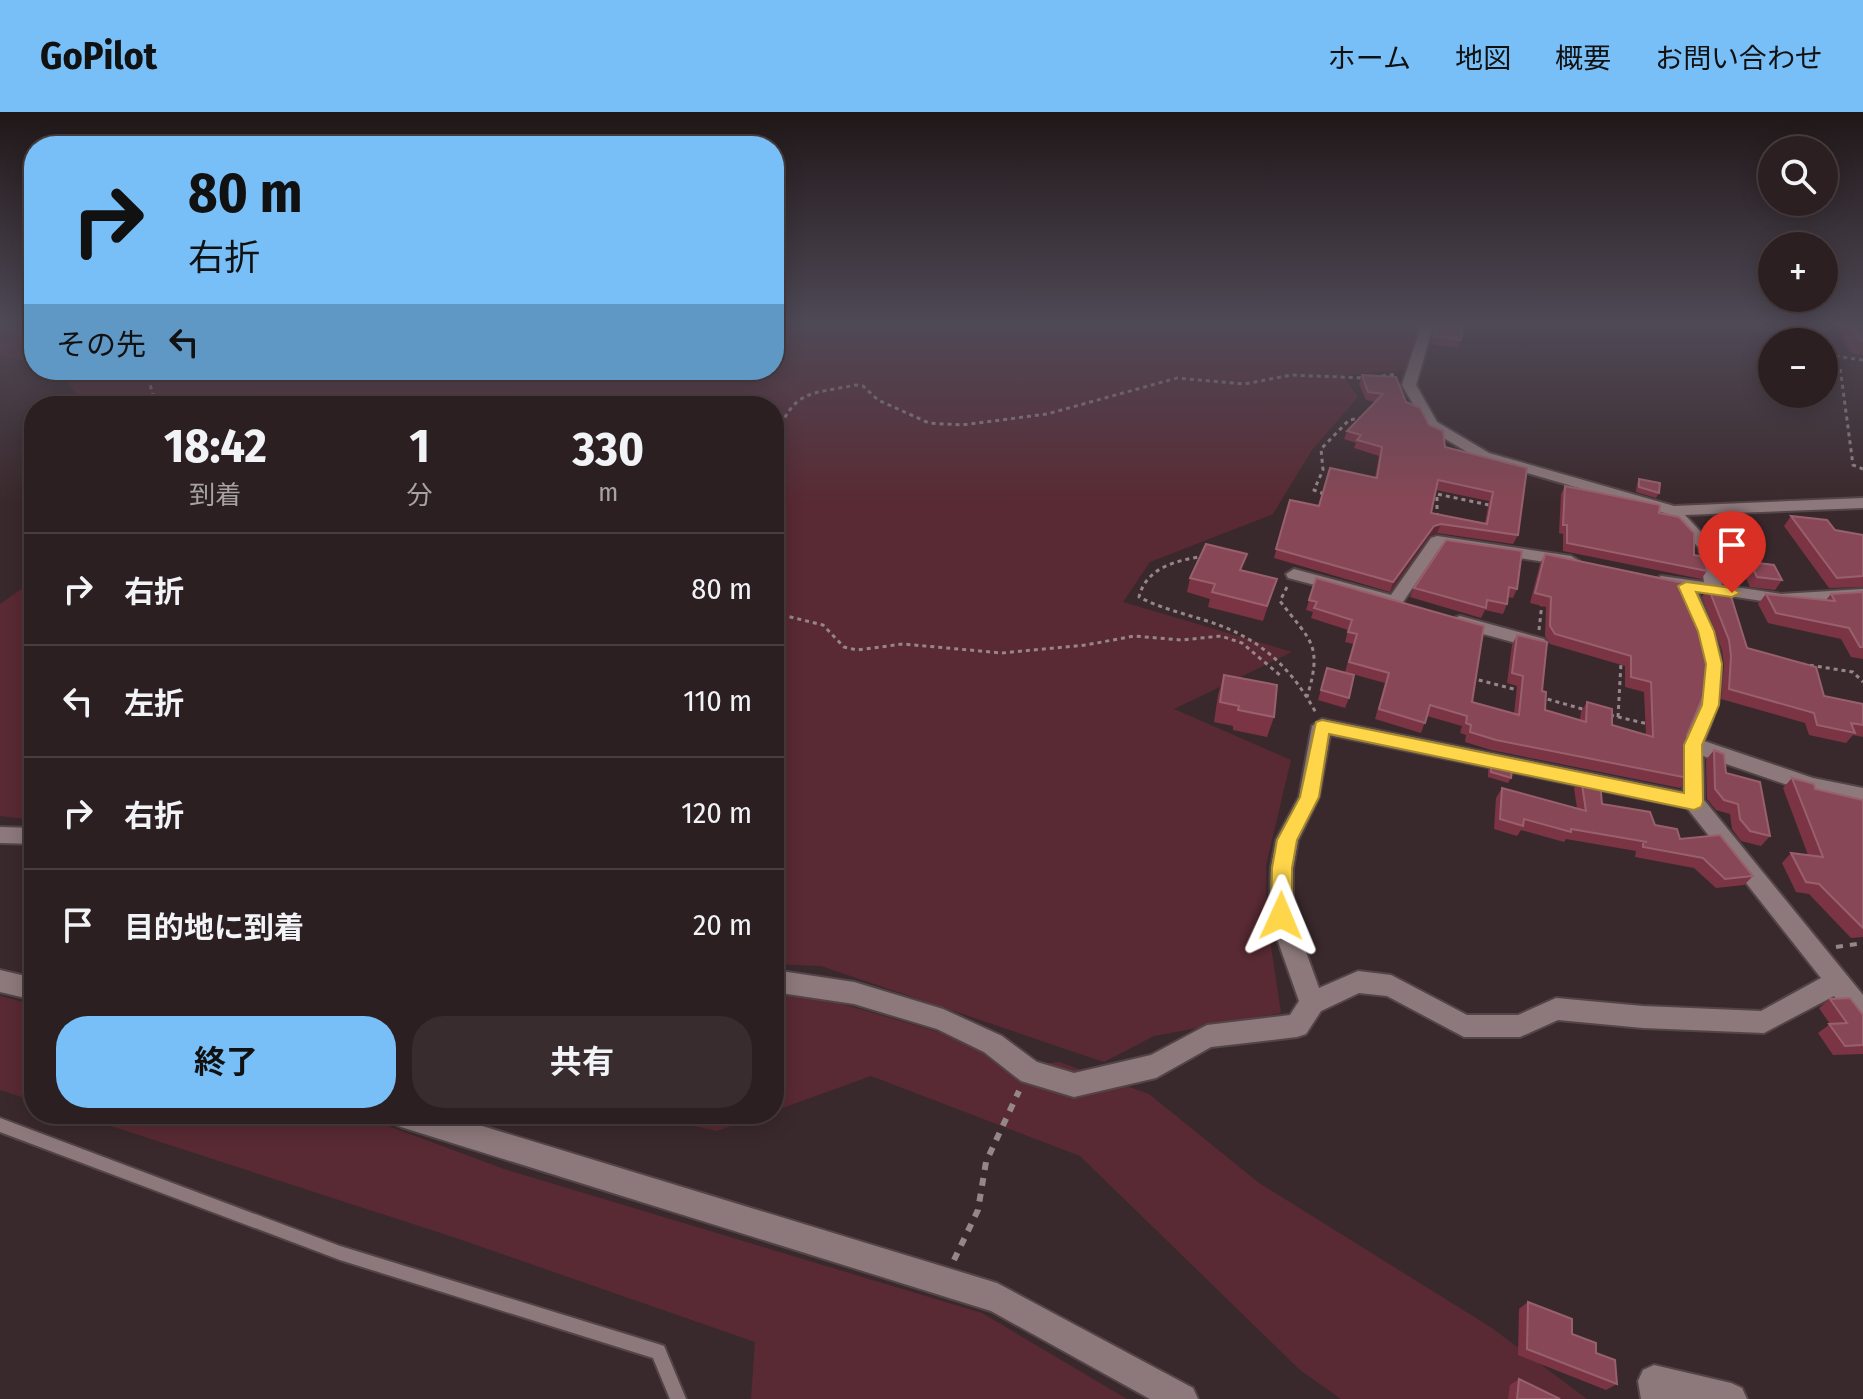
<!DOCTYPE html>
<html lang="ja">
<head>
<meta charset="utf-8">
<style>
	body { margin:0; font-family:"Fira Sans Condensed","Noto Sans JP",sans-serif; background:#382c2e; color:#f1f3f6; height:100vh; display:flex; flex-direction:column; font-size:30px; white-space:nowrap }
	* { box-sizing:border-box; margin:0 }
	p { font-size:26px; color:#a6a2a5 }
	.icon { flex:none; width:44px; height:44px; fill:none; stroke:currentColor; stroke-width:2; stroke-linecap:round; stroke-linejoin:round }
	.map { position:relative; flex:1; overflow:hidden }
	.details { position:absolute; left:24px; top:284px; width:760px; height:728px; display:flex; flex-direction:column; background:#2c1f21; border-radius:32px; box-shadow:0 4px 20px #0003,0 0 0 2px #483d3f }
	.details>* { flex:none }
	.banner { position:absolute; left:24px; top:24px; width:760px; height:244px; border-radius:32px; box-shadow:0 4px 20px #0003,0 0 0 2px #483d3f; background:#78bff7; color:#111; overflow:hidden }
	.fabs { position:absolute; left:1758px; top:24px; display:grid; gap:16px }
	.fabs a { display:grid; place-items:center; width:80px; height:80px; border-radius:50%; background:#2c1f21; box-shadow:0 4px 20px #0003,0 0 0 2px #483d3f; font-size:40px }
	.pin { position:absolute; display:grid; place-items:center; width:68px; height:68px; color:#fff; margin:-82px -34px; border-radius:50% 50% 50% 0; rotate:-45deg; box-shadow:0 0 8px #0007 }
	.pin .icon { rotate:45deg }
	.me { position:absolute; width:88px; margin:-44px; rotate:1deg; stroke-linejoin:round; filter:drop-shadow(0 0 6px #0008) }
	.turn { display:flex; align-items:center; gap:28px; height:168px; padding:0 32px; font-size:36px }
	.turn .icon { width:104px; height:104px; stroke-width:2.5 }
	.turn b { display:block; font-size:56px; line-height:68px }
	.then { display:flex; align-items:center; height:76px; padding:0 32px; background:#0003; gap:16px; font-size:30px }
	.eta { display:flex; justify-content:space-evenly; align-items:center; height:136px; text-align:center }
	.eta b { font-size:48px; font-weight:700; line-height:56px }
	.primary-button { display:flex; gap:16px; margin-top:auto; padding:16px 32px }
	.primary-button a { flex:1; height:92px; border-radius:32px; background:#78bff7; color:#111; font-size:32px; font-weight:700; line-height:92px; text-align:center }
	.primary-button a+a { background:#382c2e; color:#f1f3f6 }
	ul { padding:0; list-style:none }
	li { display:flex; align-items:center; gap:24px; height:112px; padding:0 32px; border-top:2px solid #483d3f }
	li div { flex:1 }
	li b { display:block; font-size:30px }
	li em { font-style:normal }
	header { display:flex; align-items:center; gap:48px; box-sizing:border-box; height:112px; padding:0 40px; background:#78bff7; color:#111 }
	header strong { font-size:38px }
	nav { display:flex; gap:44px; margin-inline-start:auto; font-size:28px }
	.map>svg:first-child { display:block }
</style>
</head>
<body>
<header>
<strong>GoPilot</strong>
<nav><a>ホーム</a><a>地図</a><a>概要</a><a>お問い合わせ</a></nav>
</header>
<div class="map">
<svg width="1863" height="1287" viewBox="0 0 1863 1287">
	<rect width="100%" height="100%" fill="#3a292c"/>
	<path fill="#592a33" d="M0,211H34V251L0,244Z
		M774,211H1422L1407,258L1343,263L1358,285L1312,338L1273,402L1150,450L1123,490L1292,540L1174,597L1291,648L1266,753L1267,807L1281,901L1154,924L1104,950L821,854L774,852V294H87L56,258H774Z
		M1695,211H1831L1835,218L1811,225Z
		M34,468V708L0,704V492Z
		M774,879C827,885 879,903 931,918C963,928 995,935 1022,955L1059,950L1149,982L1259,1071L1492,1216L1587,1287H1341L1300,1258L1080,1044L871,964L774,999Z
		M0,884L34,893V989L0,978Z
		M74,1002H356L504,1057L982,1201L1127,1287H751L755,1230L453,1125Z
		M638,1002H765L717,1019Z"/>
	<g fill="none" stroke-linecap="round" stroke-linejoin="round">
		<g stroke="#534547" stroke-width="4">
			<path id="lane" d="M0,1006L340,1134L658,1232L664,1234L686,1287H670L653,1246L340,1148L0,1020Z"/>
		</g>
		<g stroke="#534547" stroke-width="4">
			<path id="street" d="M1422,211H1434L1416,273L1437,310L1489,341L1674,394L1863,386V396L1685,403L1715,435L1722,473L1781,482L1863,477V487L1781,492L1697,479C1725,541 1731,565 1704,629L1813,666L1863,676V692L1811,681L1703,644L1704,688L1863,883V913L1854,910L1834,884L1764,921L1643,916L1558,908L1520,925H1464L1387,884L1359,881L1321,899L1306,922L1297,925L1211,935L1156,966L1074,985L1021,969L984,940L937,917L854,892L774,880V858L854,870L943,897L1002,924L1037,950L1074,961L1151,943L1207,913L1290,903L1299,889L1269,804L1271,756L1276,728L1299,685L1312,614L1322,607L1683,680V633L1700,593L1705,552L1697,519L1679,477L1655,473L1653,469L1661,464L1704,470L1699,436L1668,402L1479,347L1427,316L1402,273ZM1330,623L1687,696L1821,866L1761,899L1643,894L1556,886L1518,903H1467L1391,863L1358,859L1319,876L1293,804V756L1298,728L1319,685Z
				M1437,424L1571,444L1579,449L1571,454L1441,434L1401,493L1395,494L1288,466L1286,462L1294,457L1391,483L1431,426Z
				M1460,504L1544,527L1547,531L1538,537L1454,514L1451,510L1454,506Z
				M0,715L34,716V732L0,731Z
				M0,858L34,866V888L0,880Z
				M388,1002H443L997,1171L1193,1276L1198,1287H1150L991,1199L401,1015L392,1011Z
				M1654,1253L1731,1271L1742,1276L1747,1287H1641L1638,1269L1643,1258Z"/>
		</g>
		<path stroke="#958789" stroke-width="3" stroke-dasharray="4 4" stroke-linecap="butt" d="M1863,248L1827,243L1840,255L1853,353L1863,357
			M146,258L156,294
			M1374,265L1397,262
			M774,327C796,277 806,283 856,273L863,274L878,288L929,311L962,313L1047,302L1177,266L1244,272L1291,263L1365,266
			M1324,382L1314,378L1323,358L1321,337L1349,308L1362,306
			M1437,405V382L1489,393L1490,390
			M1205,444C1178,448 1146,455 1139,485C1160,496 1182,501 1204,508C1257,524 1290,553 1316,601
			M1287,475L1280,489C1311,530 1323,532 1307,585
			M774,501L823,513L844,535L857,538L903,532L1002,541L1086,533L1134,524L1182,528L1221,524L1242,531L1281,564
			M1539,518L1542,491
			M1802,552L1853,560L1863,570
			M1471,566L1521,579
			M1540,585L1586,598
			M1610,603L1648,612
			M1618,605L1621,551"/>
		<path stroke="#958789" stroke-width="4" stroke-dasharray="7 7" stroke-linecap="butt" d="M1836,835L1863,831"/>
		<path stroke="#958789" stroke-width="6" stroke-dasharray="8 8" stroke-linecap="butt" d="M954,1148L978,1098L986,1050L1019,979"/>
		<use href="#lane" fill="#8d797b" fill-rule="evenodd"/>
		<use href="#street" fill="#8d797b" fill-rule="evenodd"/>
	</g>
	<path fill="#7b3444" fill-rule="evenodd" d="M1436,211H1463L1461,228L1458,236L1431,232Z
		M1834,211H1863V243L1851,241Z
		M1362,263L1406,290L1429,313L1445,335L1527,356L1518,423L1513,432L1437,421L1430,423L1390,480L1274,446L1290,388L1319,394L1375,365L1379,344L1354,336L1356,331L1344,327L1347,319L1375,290L1366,288L1359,272ZM1436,378L1489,389L1485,411L1431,401Z
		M1639,367L1659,381L1656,386L1636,380L1637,371Z
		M1565,374L1659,401L1707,459L1701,467L1563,439V422L1559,421L1561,382Z
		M1791,404L1835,418L1863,423V475L1829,476L1784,414Z
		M1446,428L1517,477L1513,486L1508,485L1507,492L1503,502L1485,498L1481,506L1410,485L1414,476Z
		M1545,442L1683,471L1688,666L1680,676L1491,638L1465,630L1466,623L1460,621L1462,614L1427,604L1421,621L1375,607L1385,571L1345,560L1353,532L1345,530L1348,518L1311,506L1313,500L1306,498L1316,466L1472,590L1514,602L1517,574L1507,571L1512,533L1517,523L1542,579L1545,598L1580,608L1581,600L1587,590L1612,613L1646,623L1644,580L1625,575V554L1550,532L1545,524L1546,495L1530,491L1540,452Z
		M1750,450L1782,468L1775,478L1750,475L1743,460Z
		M1242,458L1277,467L1263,509L1208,495L1210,487L1187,480L1190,466Z
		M1708,475L1747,536L1824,584L1863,592V625L1853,623L1846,631L1809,623L1805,611L1721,587L1724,554L1722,538L1702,485Z
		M1863,480V547L1851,545L1841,527L1768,511L1758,492L1766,482L1826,488L1831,482Z
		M1327,556L1349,586L1345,596L1318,588Z
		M1224,563L1274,605L1267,625L1233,618V614L1214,610L1218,583Z
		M1714,638L1726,661L1770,724L1761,734L1741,729L1732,717L1730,702L1716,698L1707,687L1706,648Z
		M1491,654L1511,666L1508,671L1488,665V658Z
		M1581,666L1602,692L1655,713L1753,764L1744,773L1716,776L1694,756L1635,745L1636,739L1566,727L1564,730L1521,718L1517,724L1494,717L1496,686L1502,676L1577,696L1574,676Z
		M1792,666L1815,677L1863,688V825L1851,826L1809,782L1796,780L1782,751L1791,741L1808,743L1783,676Z
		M1830,887L1863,903V942L1833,943L1818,921L1830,912L1819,896Z
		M1528,1190L1596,1241L1617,1272L1606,1278L1518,1243L1519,1197Z
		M1519,1267L1560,1287H1508L1510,1273Z"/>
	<path fill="#5c2733" d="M1441,412L1437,421L1430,423L1390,480L1393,470L1434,414Z"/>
	<path fill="#884756" stroke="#98606d" stroke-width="2" fill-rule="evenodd" d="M1438,211H1463L1461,228L1434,224Z
		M1849,211H1863V229L1860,228Z
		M1362,263L1396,265L1406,290L1420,296L1429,313L1443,319L1445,335L1527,356L1518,423L1441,412L1434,414L1393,470L1276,437L1290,388L1319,394L1330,356L1377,366L1382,335L1357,328L1361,323L1347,319L1383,282L1368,280ZM1438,368L1493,380L1487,412L1431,401Z
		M1639,367L1660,371L1659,381L1639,375Z
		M1565,374L1660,393L1659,401L1679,405L1694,421V443L1704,445L1707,459L1567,431V413H1563Z
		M1791,404L1827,408L1835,418L1863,423V464L1837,466Z
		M1446,428L1522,439L1517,477L1509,475L1507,492L1487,488L1486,496L1414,476Z
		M1206,432L1247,442L1240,458L1277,467L1267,494L1212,480L1215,472L1190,466Z
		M1545,442L1683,471L1701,510L1709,542L1704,582L1687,623L1688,666L1496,628L1470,620L1471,613L1466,611L1467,604L1430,593L1425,611L1379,597L1389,561L1349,550L1357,522L1348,520L1352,508L1314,496L1317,490L1309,488L1316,466L1484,514L1472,590L1519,603L1523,564L1512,561L1517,523L1547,530L1542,579L1546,580L1545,598L1586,610L1587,590L1612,597V613L1653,625L1651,570L1631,565V544L1555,522L1550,514L1551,485L1535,481Z
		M1750,450L1774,453L1782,468L1757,465Z
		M1708,475L1729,478L1747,536L1816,555L1824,584L1863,592V613L1851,611L1855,621L1817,613L1814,601L1729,577L1731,544L1729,528Z
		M1863,480V535H1860L1849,516L1776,501L1766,482L1835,489L1831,482Z
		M1327,556L1354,563L1349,586L1321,578Z
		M1224,563L1277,573L1274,605L1238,598L1239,594L1220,590Z
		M1714,638L1724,642L1726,661L1760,670L1770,724L1750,719L1740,707L1738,692L1724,688L1715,677Z
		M1491,654L1512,658L1511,666L1491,660Z
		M1581,666L1600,670L1602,692L1650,700L1655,713L1677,717L1680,727L1720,723L1753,764L1725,767L1703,746L1643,735V730H1647L1571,717V720L1524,707L1523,714L1500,707L1502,676L1586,699Z
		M1792,666L1814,672L1815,677L1863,688V816L1819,772L1806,770L1791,741L1823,745Z
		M1850,886L1863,903V933L1845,934L1829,912L1847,911L1830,887Z
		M1528,1190L1572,1207V1222L1596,1231V1241L1615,1248L1617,1272L1527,1237Z
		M1519,1267L1560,1287H1517Z"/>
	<linearGradient id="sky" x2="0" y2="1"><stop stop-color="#201718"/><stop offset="0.54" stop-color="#4f4956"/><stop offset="1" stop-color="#4f4956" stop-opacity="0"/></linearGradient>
	<rect width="1863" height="391" fill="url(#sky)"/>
	<path fill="#ffd54a" stroke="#a68a30" stroke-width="2" d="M1686,470L1732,476L1740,481L1732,485L1696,480L1714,519L1722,552L1719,593L1702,633L1703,690L1701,695L1694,698L1329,622L1319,685L1297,728L1292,756V804L1289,810L1281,813L1274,810L1271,804L1272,756L1277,728L1300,685L1316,610L1322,608L1684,681V633L1702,593L1706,552L1698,519L1678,474Z"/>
</svg>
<div class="fabs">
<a><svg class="icon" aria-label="search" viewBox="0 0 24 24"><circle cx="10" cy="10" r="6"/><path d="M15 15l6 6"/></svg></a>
<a>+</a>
<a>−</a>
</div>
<div class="pin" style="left:1732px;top:481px;background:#d93025"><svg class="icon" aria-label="arrive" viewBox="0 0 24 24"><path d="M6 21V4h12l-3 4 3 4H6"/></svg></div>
<svg class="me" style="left:1281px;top:804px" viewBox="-20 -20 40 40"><path d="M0-17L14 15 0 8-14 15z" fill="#ffd54a" stroke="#fff" stroke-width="4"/></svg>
<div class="banner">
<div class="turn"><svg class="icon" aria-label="right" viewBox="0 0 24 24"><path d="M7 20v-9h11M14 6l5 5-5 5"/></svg><div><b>80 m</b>右折</div></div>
<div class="then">その先<svg class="icon" aria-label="left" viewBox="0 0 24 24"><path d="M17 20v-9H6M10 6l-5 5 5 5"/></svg></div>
</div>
<section class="details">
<div class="eta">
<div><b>18:42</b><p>到着</p></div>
<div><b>1</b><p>分</p></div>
<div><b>330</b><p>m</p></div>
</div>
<ul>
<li><svg class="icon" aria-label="right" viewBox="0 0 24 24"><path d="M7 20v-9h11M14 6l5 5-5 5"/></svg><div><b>右折</b></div><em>80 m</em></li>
<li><svg class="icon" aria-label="left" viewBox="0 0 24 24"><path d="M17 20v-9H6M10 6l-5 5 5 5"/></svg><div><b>左折</b></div><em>110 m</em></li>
<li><svg class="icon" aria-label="right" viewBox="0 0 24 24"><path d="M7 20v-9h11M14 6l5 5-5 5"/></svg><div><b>右折</b></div><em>120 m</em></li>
<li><svg class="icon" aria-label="arrive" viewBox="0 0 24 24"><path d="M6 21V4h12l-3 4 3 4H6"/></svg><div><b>目的地に到着</b></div><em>20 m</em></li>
</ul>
<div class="primary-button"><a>終了</a><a>共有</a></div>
</section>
</div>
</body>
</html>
